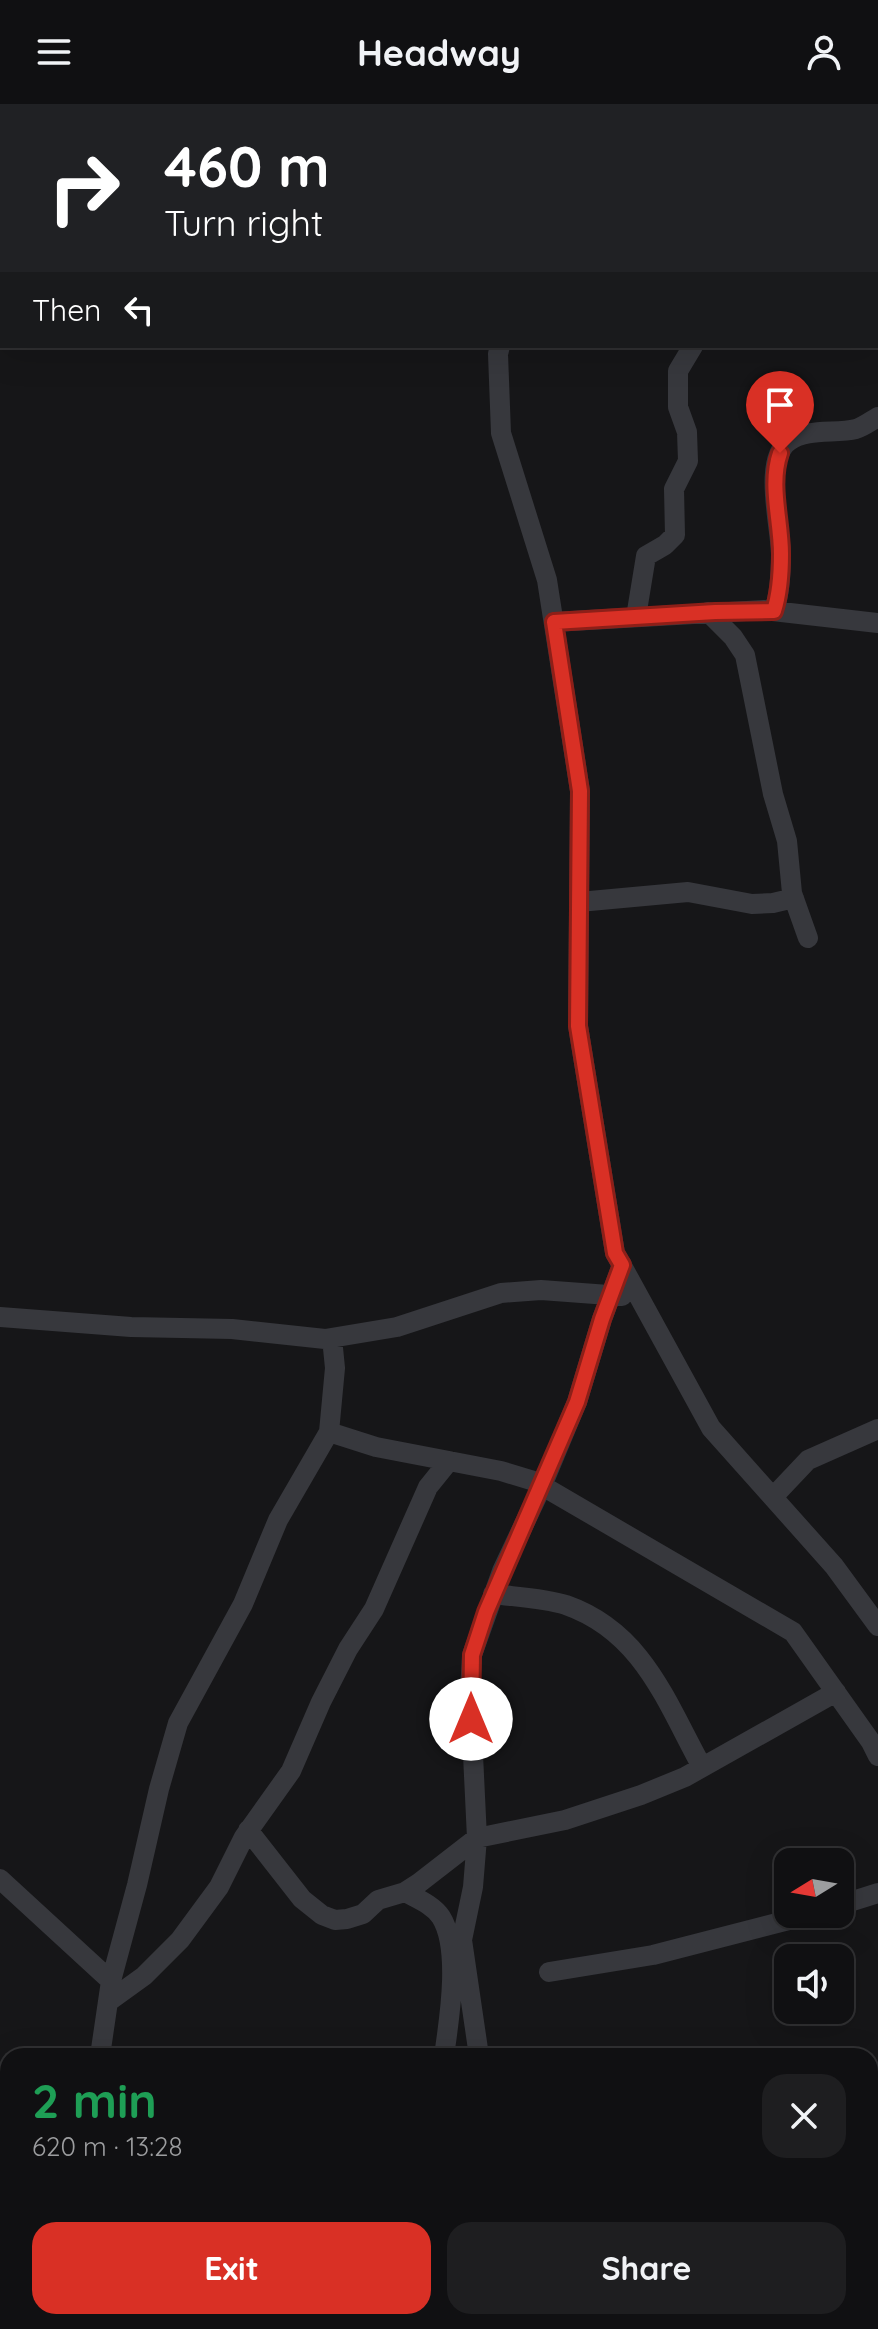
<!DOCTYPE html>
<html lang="en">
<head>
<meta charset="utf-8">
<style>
	body { margin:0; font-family:Quicksand,sans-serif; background:#1e1e20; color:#f1f3f6; height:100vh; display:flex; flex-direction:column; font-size:30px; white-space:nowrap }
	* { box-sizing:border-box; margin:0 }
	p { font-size:26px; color:#9c9d9f }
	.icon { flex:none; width:44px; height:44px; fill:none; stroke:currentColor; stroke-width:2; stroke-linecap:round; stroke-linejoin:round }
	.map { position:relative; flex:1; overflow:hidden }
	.sheet { position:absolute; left:0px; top:1944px; width:878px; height:282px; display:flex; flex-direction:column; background:#101012; border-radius:24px 24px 0 0; box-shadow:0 8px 32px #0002,0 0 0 2px #303032 }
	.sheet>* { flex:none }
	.guide { position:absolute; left:0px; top:0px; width:878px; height:244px; box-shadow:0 8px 32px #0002,0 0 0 2px #303032; background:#202124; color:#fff; overflow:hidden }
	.needle { width:52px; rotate:259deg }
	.fabs { position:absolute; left:774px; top:1744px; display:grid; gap:16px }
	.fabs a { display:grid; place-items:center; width:80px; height:80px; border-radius:16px; background:#101012; box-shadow:0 8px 32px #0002,0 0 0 2px #303032; font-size:40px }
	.pin { position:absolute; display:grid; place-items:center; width:68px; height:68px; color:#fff; margin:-82px -34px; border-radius:50% 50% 50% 0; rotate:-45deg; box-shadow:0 0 8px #0007 }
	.pin .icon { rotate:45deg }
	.me { position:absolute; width:88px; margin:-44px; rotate:0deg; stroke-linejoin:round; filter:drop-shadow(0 0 6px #0008) }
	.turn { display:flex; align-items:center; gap:28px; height:168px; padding:0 32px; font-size:36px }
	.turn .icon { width:104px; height:104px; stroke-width:2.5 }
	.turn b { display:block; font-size:56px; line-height:68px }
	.then { display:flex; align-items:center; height:76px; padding:0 32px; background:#0003; gap:16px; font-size:30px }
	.round { display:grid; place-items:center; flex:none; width:84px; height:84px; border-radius:24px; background:#1e1e20 }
	.head { display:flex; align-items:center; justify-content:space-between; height:136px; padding:0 32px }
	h1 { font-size:48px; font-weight:800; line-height:60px; color:#1e9e55 }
	.action { display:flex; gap:16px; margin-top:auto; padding:16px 32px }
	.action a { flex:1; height:92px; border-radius:24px; background:#d93025; color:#fff; font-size:32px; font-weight:800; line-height:92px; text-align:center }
	.action a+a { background:#1e1e20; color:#f1f3f6 }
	header { display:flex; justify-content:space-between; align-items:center; height:104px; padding:0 32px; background:#101012; font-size:36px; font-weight:800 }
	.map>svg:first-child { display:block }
</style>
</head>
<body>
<header><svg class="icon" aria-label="menu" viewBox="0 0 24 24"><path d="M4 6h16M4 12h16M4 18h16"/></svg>Headway<svg class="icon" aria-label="person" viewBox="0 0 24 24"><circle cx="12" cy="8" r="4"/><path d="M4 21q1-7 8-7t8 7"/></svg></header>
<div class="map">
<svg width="878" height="2225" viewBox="0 0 878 2225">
	<rect width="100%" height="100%" fill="#161618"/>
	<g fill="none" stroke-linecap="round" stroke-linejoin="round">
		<path stroke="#37383d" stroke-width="20" d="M525,0L540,2
			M578,2V0
			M0,114L2,119
			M876,214H878
			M500,242L498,250L501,329L547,476L580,687L578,922L615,1149L711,1324L834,1462L878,1522
			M774,507C780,489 781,470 781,451C781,423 762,356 789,337C807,324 835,330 856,325C863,323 871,317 878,313
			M708,508L733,533L745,551L773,690L787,737L792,789L808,834
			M636,513L646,452L665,441L675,431L674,385L688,357L687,328L678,303V267L693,242
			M554,518L764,506L878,519
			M579,798L688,788L752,800L773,799L794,794
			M0,1213L131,1223L232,1225L325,1235L397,1223L501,1189L541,1186L622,1192
			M329,1328L376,1343L501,1367L534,1377L793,1528L871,1638L878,1652
			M773,1393L808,1356L878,1325
			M493,1490C517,1493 544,1494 566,1501C643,1528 666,1598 702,1663
			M248,1726L302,1795L322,1811L335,1816L347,1815L363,1810L378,1796L405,1788L419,1779L477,1734L565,1716L641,1691L685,1673L836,1588
			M0,1775L111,1877
			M405,1788C418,1795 433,1801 441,1813C461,1845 449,1917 444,1952
			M840,1801L878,1789
			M549,1868L653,1851L812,1810
			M108,1898L144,1872L180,1836L219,1783L244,1733L291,1667L321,1598L348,1545L374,1505L428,1383L449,1357
			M100,1952L111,1877L137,1781L159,1685L178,1619L243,1500L278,1416L329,1328L335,1264L332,1234
			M479,1952L462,1836L473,1783L477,1734L470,1588L472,1551L502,1467L542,1382L577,1298L602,1215L622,1161
			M870,2095L878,2094
			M0,2218L6,2225
			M85,2218V2225
			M270,2218L271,2225
			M447,2218V2225
			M577,2225L579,2218
			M711,2225L712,2218
			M776,2225V2218"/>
	</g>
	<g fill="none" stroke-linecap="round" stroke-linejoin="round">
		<g stroke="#8d1f18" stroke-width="20">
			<path id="route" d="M471,1615L472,1551L486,1508L577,1298L602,1215L622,1161L615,1149L578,922L580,687L554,518L715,508L774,507C780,488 781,469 781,450C781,416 769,381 780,349"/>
		</g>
		<use href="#route" stroke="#d93025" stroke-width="14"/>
	</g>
</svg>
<div class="fabs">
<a><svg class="needle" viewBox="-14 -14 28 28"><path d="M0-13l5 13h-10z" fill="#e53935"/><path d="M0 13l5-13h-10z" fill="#9c9d9f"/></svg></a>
<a><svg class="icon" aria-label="sound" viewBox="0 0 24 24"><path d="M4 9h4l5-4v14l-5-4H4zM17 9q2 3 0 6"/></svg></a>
</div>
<div class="pin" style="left:780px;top:349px;background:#d93025"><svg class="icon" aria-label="arrive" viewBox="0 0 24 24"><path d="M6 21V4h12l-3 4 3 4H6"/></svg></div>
<svg class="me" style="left:471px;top:1615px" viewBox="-20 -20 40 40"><circle r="19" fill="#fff"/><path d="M0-13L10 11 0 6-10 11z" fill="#d93025"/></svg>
<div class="guide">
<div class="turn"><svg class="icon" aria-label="right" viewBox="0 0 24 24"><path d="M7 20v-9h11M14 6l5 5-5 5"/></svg><div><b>460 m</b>Turn right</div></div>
<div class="then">Then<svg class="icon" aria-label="left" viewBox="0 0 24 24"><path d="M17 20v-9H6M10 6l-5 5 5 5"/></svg></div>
</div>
<section class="sheet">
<div class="head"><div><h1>2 min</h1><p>620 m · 13:28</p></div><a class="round"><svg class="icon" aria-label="close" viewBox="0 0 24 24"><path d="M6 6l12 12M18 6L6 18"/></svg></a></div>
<div class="action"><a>Exit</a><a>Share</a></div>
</section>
</div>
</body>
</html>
